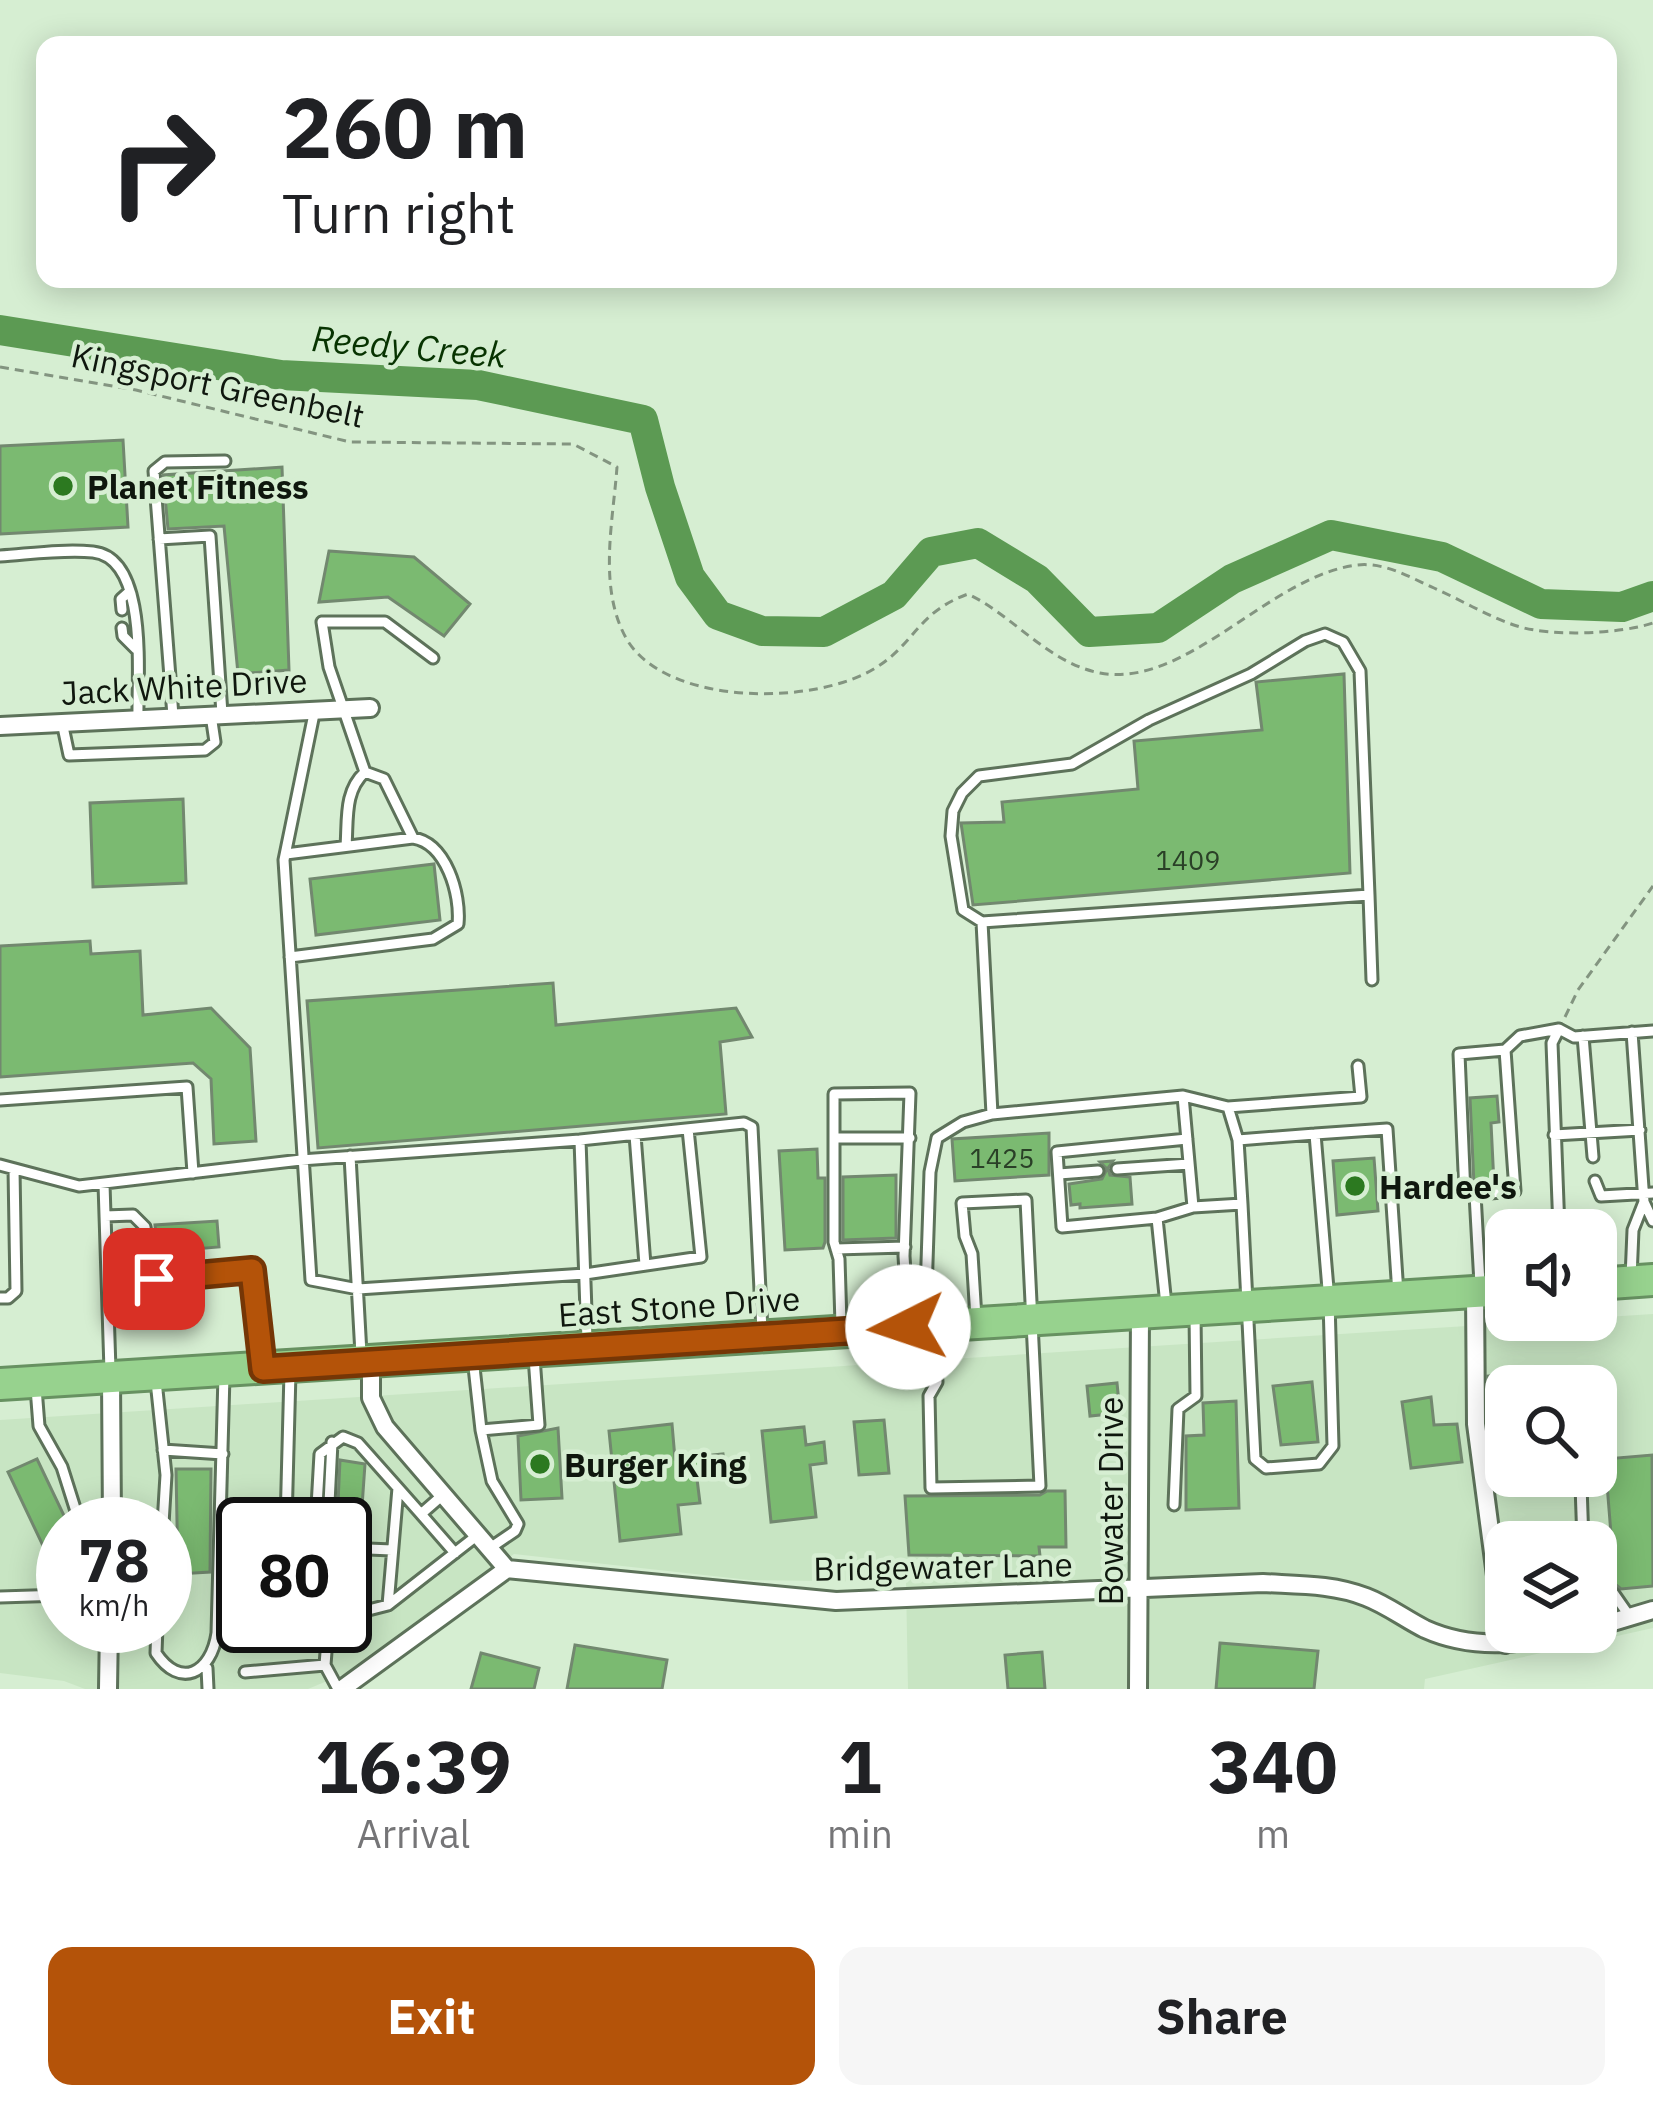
<!DOCTYPE html>
<html lang="en">
<head>
<meta charset="utf-8">
<style>
	body { margin:0; font-family:"IBM Plex Sans",sans-serif; background:#f6f6f6; color:#202124; height:100vh; display:flex; flex-direction:column; font-size:45px; white-space:nowrap }
	* { box-sizing:border-box; margin:0 }
	p { font-size:39px; color:#757577 }
	.icon { flex:none; width:66px; height:66px; fill:none; stroke:currentColor; stroke-width:2; stroke-linecap:round; stroke-linejoin:round }
	.map { position:relative; height:1689px; overflow:hidden }
	.panel { display:flex; flex-direction:column; background:#fff; flex:1 }
	.panel>* { flex:none }
	.top-card { position:absolute; left:36px; top:36px; width:1581px; height:252px; border-radius:24px; box-shadow:0 6px 30px #0003; background:#fff; color:#202124; overflow:hidden }
	.fabs { position:absolute; left:1485px; top:1209px; display:grid; gap:24px }
	.fabs a { display:grid; place-items:center; width:132px; height:132px; border-radius:24px; background:#fff; box-shadow:0 6px 30px #0003; font-size:60px }
	.speed { position:absolute; left:36px; top:1497px; display:flex; gap:24px; font-size:60px; font-weight:700; text-align:center }
	.speed>* { display:grid; place-content:center; width:156px; height:156px; border-radius:50%; background:#fff; box-shadow:0 6px 30px #0003; line-height:1 }
	.speed small { font-size:30px; font-weight:400 }
	.speed .limit { border:6px solid #111; border-radius:18px; background:#fff; color:#111 }
	.pin { position:absolute; display:grid; place-items:center; width:102px; height:102px; color:#fff; margin:-51px; border-radius:24px; box-shadow:0 6px 18px #0006 }
	.me { position:absolute; width:132px; margin:-66px; rotate:266deg; stroke-linejoin:round; filter:drop-shadow(0 0 9px #0008) }
	.turn { display:flex; align-items:center; gap:42px; height:252px; padding:0 48px; font-size:54px }
	.turn .icon { width:156px; height:156px; stroke-width:2.5 }
	.turn b { display:block; font-size:84px; line-height:102px }
	.eta { display:flex; justify-content:space-evenly; align-items:center; height:204px; text-align:center }
	.eta b { font-size:72px; font-weight:800; line-height:84px }
	.action { display:flex; gap:24px; margin-top:auto; padding:24px 48px }
	.action a { flex:1; height:138px; border-radius:24px; background:#b45309; color:#fff; font-size:48px; font-weight:800; line-height:138px; text-align:center }
	.action a+a { background:#f6f6f6; color:#202124 }
	.map>svg:first-child { display:block }
</style>
</head>
<body>
<div class="map">
<svg width="1653" height="1689" viewBox="0 0 1653 1689">
	<rect width="100%" height="100%" fill="#d6eed2"/>
	<path fill="#c8e5c3" fill-rule="evenodd" d="M1653,1314V1628L1425,1679L1424,1689H908L906,1582L749,1580L514,1554L351,1671L308,1689H85L64,1681L0,1673V1420ZM1506,1386H1596V1476H1506ZM63,1524H165V1626H63ZM243,1524H345V1626H243ZM1506,1542H1596V1632H1506Z"/>
	<g fill="none" stroke-linecap="round" stroke-linejoin="round">
		<path stroke="#5c9a53" stroke-width="30" d="M0,330L281,375L478,385L643,420L660,487L690,577L718,615L762,631L824,632L894,595L931,552L978,543L1037,579L1089,632L1158,628L1232,579L1331,535L1442,557L1541,604L1622,607L1653,596"/>
	</g>
	<path fill="#7bba71" stroke="#72886f" stroke-width="3" d="M123,440L128,527L0,534V446Z
		M282,467L289,670L238,674L224,526L168,529L163,475Z
		M329,551L414,557L470,604L444,636L388,597L319,602Z
		M1344,674L1350,873L973,905L961,823L1004,822L1002,802L1138,789L1134,741L1262,730L1256,682Z
		M183,799L186,883L93,887L90,803Z
		M434,864L440,920L316,935L310,879Z
		M90,941L91,954L140,951L143,1015L211,1008L250,1048L256,1141L214,1144L211,1079L193,1063L0,1077V946Z
		M553,983L556,1025L736,1008L752,1037L720,1042L726,1114L318,1148L307,1001Z
		M1497,1096L1499,1122L1491,1123L1494,1184L1474,1185L1470,1098Z
		M1049,1133V1175L955,1181L952,1139Z
		M817,1149L818,1178H825V1242L823,1248L785,1250L779,1151Z
		M1374,1158L1378,1211L1337,1215L1333,1161Z
		M1113,1161L1108,1168L1110,1175L1130,1177L1132,1204L1080,1208V1204L1071,1205L1069,1184L1102,1179L1107,1169L1100,1162Z
		M896,1175V1238L843,1240V1177Z
		M217,1221L219,1247L158,1252L155,1225Z
		M1553,1370L1555,1386H1506V1415L1491,1417L1488,1376Z
		M1312,1382L1318,1442L1281,1445L1273,1386Z
		M1117,1383L1120,1413L1090,1416L1087,1386Z
		M1431,1397L1434,1425L1457,1424L1462,1462L1411,1468L1402,1402Z
		M1236,1401L1239,1508L1186,1510V1436L1204,1435L1203,1403Z
		M884,1420L889,1473L859,1475L854,1422Z
		M672,1424L675,1459L723,1454L726,1475L697,1479L700,1503L678,1505L681,1534L620,1541L609,1431Z
		M804,1427L806,1445L824,1442L826,1463L810,1465L816,1517L771,1522L762,1431Z
		M558,1428L562,1498L521,1500L518,1436Z
		M1652,1455L1653,1586L1621,1589L1615,1584L1605,1459Z
		M37,1459L68,1524H63V1541L45,1550L8,1472Z
		M340,1460L365,1464L360,1535L345,1534V1524H337Z
		M176,1469H211L210,1572L178,1574Z
		M1047,1491H1065L1066,1547H1039L1040,1556L909,1555L905,1496L1040,1495Z
		M1220,1643L1318,1651L1314,1689H1216Z
		M575,1645L667,1660L662,1689H567Z
		M1042,1652L1045,1689H1008L1005,1655Z
		M481,1653L539,1668L534,1689H471Z"/>
	<g fill="none" stroke-linecap="round" stroke-linejoin="round">
		<g stroke="#5d725a" stroke-width="15">
			<path id="lane" d="M159,539L210,536L222,714
				M0,556C30,554 63,549 93,552C149,558 137,677 138,718
				M122,610L121,599L130,591
				M122,628L123,636L136,649
				M1325,634L1343,642L1360,671L1369,895L982,922L963,910L951,836L953,811L962,793L979,776L1072,764L1149,720L1251,674L1305,641Z
				M315,709L284,860L311,1280L358,1289L585,1274L701,1257L688,1129
				M173,716L154,471L165,462L225,461
				M62,722L69,755L205,750L215,742L211,715
				M413,838L384,779L365,772L329,667L322,622H385L433,658
				M346,846C348,819 344,791 365,772
				M286,854L413,838C446,843 461,894 458,924L433,939L290,957
				M1369,895L1372,980
				M982,922L992,1114L1183,1096L1228,1107
				M1559,1029L1552,1043L1559,1230
				M1632,1032L1644,1202L1653,1221
				M1583,1036L1593,1157
				M1505,1050L1515,1191L1465,1195L1459,1054L1505,1050L1520,1036L1559,1029L1574,1037L1653,1031
				M1183,1096L1193,1207
				M0,1100L187,1087L193,1173
				M635,1135L645,1265
				M1554,1135L1640,1130
				M834,1138H910
				M1238,1140L1315,1134
				M350,1156L361,1354
				M0,1165L79,1186L301,1160L580,1140
				M1117,1169L1189,1164
				M1059,1174L1098,1171
				M1595,1181L1601,1196L1653,1193
				M104,1184L110,1370
				M1475,1194L1480,1284
				M1242,1204L1238,1140L1228,1107L1361,1097L1358,1066
				M105,1216L133,1215L145,1227L154,1279L252,1270L263,1363
				M1157,1218L1062,1227L1057,1152L1187,1139
				M836,1249L905,1247
				M1631,1278L1633,1230L1644,1202
				M0,1298H8L16,1291L14,1169
				M1166,1305L1157,1218L1193,1207L1242,1204L1255,1459L1266,1468L1319,1464L1333,1446L1329,1301L1315,1134L1387,1129L1398,1294
				M925,1323L930,1172L937,1138L963,1122L992,1114
				M841,1324L839,1259L834,1242V1094L910,1093L904,1256L908,1322
				M934,1334L937,1382L929,1396L931,1488L1040,1486L1026,1200L962,1203L965,1236L972,1254L976,1318
				M587,1340L580,1140L744,1123L752,1127L762,1331
				M473,1358L481,1430L539,1425L534,1357
				M156,1381L166,1475L163,1524
				M36,1388L39,1426L62,1467L80,1524
				M481,1430L492,1481L518,1524L515,1531L490,1548
				M163,1450L223,1454
				M1581,1485L1583,1542
				M445,1493L421,1514L455,1553
				M1174,1505L1178,1409L1196,1396L1195,1314
				M286,1524L290,1372
				M316,1524L320,1454L343,1437L358,1443L398,1488
				M328,1524L332,1442
				M345,1548L392,1550
				M63,1568L59,1580L63,1591
				M1596,1581L1614,1594L1630,1617
				M0,1597L63,1595
				M388,1605L398,1488L421,1514
				M345,1616L388,1605L479,1534
				M157,1626L156,1653C180,1689 211,1674 217,1633L224,1375
				M328,1626L325,1665L338,1689
				M207,1668L208,1689
				M245,1672L325,1665"/>
		</g>
		<g stroke="#5d725a" stroke-width="22">
			<path id="street" d="M0,726L370,708
				M1475,1291L1476,1424L1505,1644
				M371,1362V1398L385,1427L507,1569
				M111,1378L112,1524
				M1596,1627L1653,1610
				M108,1689L109,1626
				M342,1689L507,1569L836,1601L1263,1583C1298,1585 1333,1584 1366,1597C1387,1605 1405,1619 1425,1629C1474,1651 1523,1644 1573,1632
				M1138,1689L1140,1312"/>
		</g>
		<g stroke="#679161" stroke-width="36">
			<path id="highway" d="M1596,1284L1653,1280
				M0,1384L1506,1290"/>
		</g>
		<path stroke="#839480" stroke-width="3" stroke-dasharray="9 6" stroke-linecap="butt" d="M0,367L136,390L350,442L573,444L617,467C613,522 598,587 626,638C665,707 817,706 877,667C915,643 918,612 968,594C1014,616 1048,663 1100,673C1187,689 1269,576 1357,565C1385,562 1409,577 1434,588C1461,600 1489,617 1517,626C1551,637 1620,634 1653,623
			M1565,1017L1578,990L1653,886"/>
		<use href="#lane" stroke="#fff" stroke-width="9"/>
		<use href="#street" stroke="#fff" stroke-width="16"/>
		<use href="#highway" stroke="#97d28e" stroke-width="30"/>
	</g>
	<g fill="none" stroke-linecap="round" stroke-linejoin="round">
		<g stroke="#753606" stroke-width="30">
			<path id="route" d="M154,1279L252,1270L263,1369L908,1327"/>
		</g>
		<use href="#route" stroke="#b45309" stroke-width="21"/>
	</g>
	<g fill="#2c7920" stroke="#d6eed2" stroke-width="4.5">
		<circle cx="63" cy="486" r="12"/>
		<circle cx="1355" cy="1186" r="12"/>
		<circle cx="540" cy="1464" r="12"/>
	</g>
	<g text-anchor="middle" dominant-baseline="central" stroke-width="9" stroke-linejoin="round" paint-order="stroke">
		<g font-size="27" fill="#2a4027">
			<text x="1188" y="859">1409</text>
			<text x="1002" y="1157">1425</text>
		</g>
		<g font-size="33" fill="#0f170e" stroke="#d6eed2">
			<text transform="translate(218 385) rotate(12)">Kingsport Greenbelt</text>
			<text transform="translate(184 686) rotate(-3)">Jack White Drive</text>
			<text transform="translate(679 1306) rotate(-4)">East Stone Drive</text>
			<text transform="translate(1110 1501) rotate(-90)">Bowater Drive</text>
			<text transform="translate(943 1566) rotate(-1)">Bridgewater Lane</text>
		</g>
		<g font-size="33" font-weight="bold" fill="#0f170e" stroke="#d6eed2" text-anchor="start">
			<text x="87" y="486">Planet Fitness</text>
			<text x="1379" y="1186">Hardee's</text>
			<text x="564" y="1464">Burger King</text>
		</g>
		<g font-size="36" font-style="italic" fill="#073301" stroke="#d6eed2">
			<text transform="translate(409 346) rotate(5)">Reedy Creek</text>
		</g>
	</g>
</svg>
<div class="fabs">
<a><svg class="icon" aria-label="sound" viewBox="0 0 24 24"><path d="M4 9h4l5-4v14l-5-4H4zM17 9q2 3 0 6"/></svg></a>
<a><svg class="icon" aria-label="search" viewBox="0 0 24 24"><circle cx="10" cy="10" r="6"/><path d="M15 15l6 6"/></svg></a>
<a><svg class="icon" aria-label="layers" viewBox="0 0 24 24"><path d="M12 4l9 5-9 5-9-5zM3 14l9 5 9-5"/></svg></a>
</div>
<div class="speed"><div>78<small>km/h</small></div><div class="limit">80</div></div>
<div class="pin" style="left:154px;top:1279px;background:#d93025"><svg class="icon" aria-label="arrive" viewBox="0 0 24 24"><path d="M6 21V4h12l-3 4 3 4H6"/></svg></div>
<svg class="me" style="left:908px;top:1327px" viewBox="-20 -20 40 40"><circle r="19" fill="#fff"/><path d="M0-13L10 11 0 6-10 11z" fill="#b45309"/></svg>
<div class="top-card">
<div class="turn"><svg class="icon" aria-label="right" viewBox="0 0 24 24"><path d="M7 20v-9h11M14 6l5 5-5 5"/></svg><div><b>260 m</b>Turn right</div></div>
</div>
</div>
<section class="panel">
<div class="eta">
<div><b>16:39</b><p>Arrival</p></div>
<div><b>1</b><p>min</p></div>
<div><b>340</b><p>m</p></div>
</div>
<div class="action"><a>Exit</a><a>Share</a></div>
</section>
</body>
</html>
